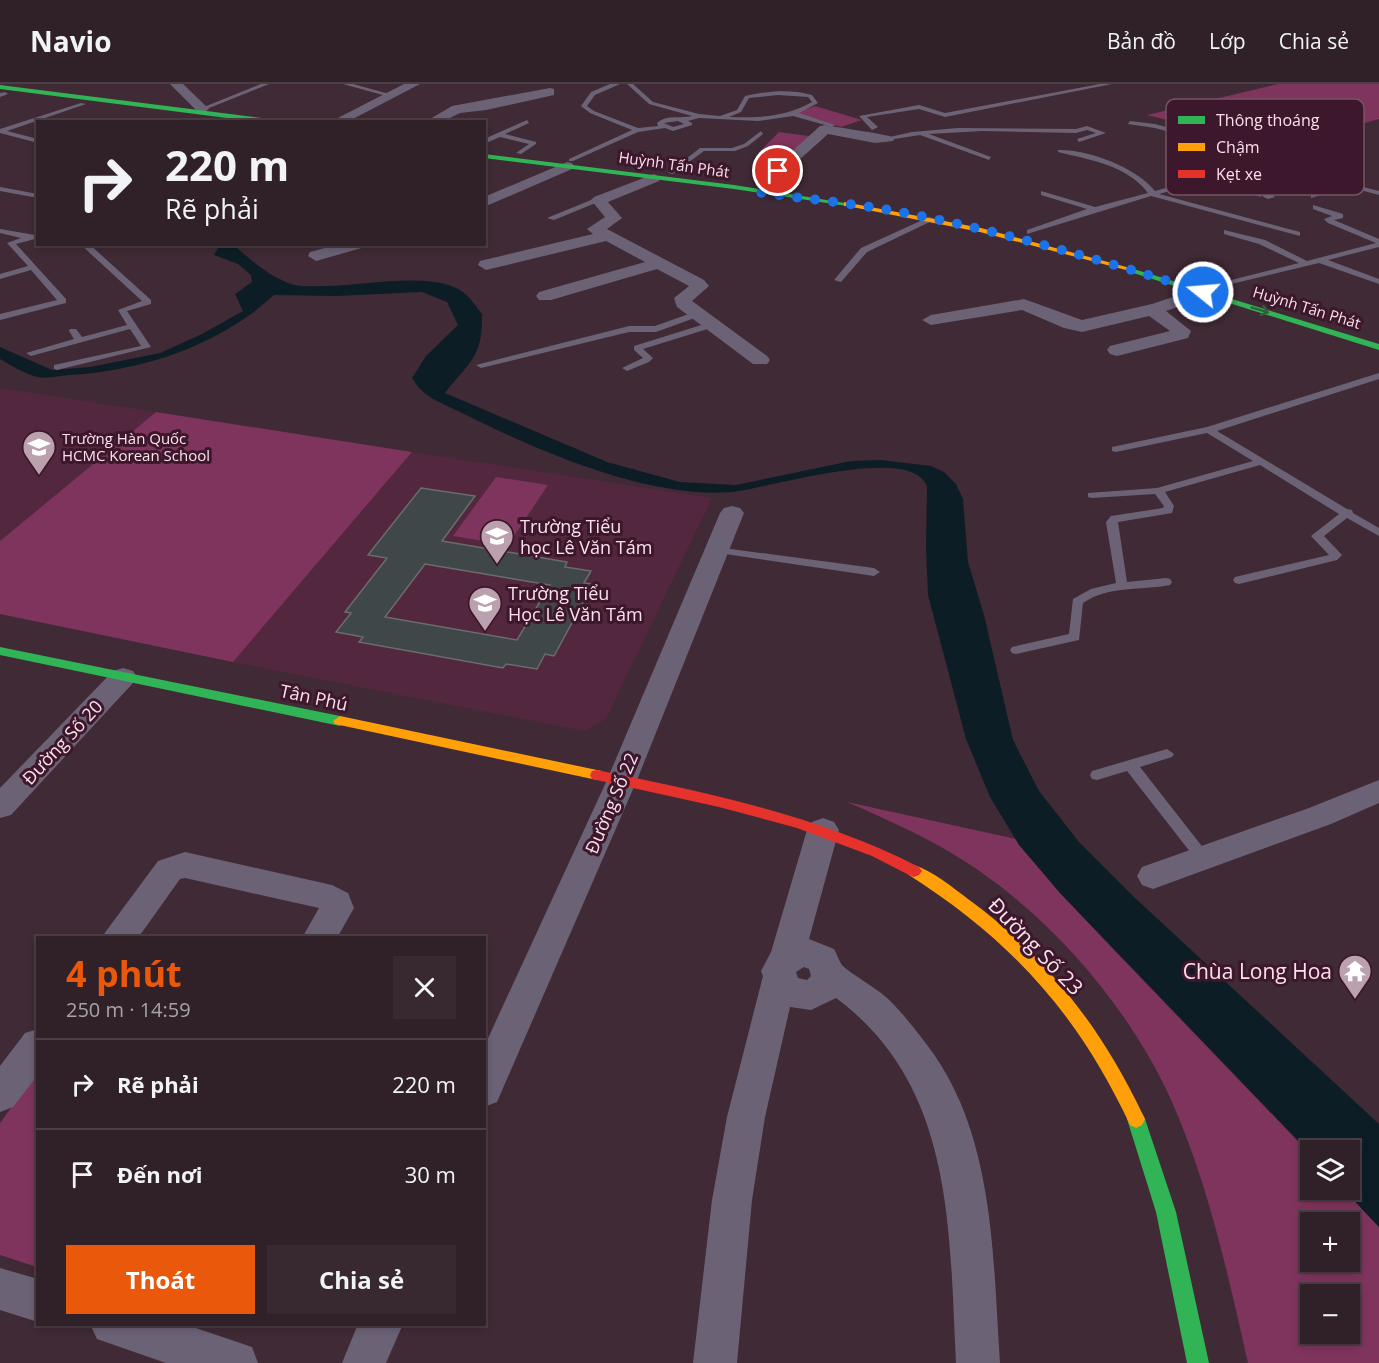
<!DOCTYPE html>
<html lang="vi">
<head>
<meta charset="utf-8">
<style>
	body { margin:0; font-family:"Open Sans",sans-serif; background:#382830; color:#f1f3f6; height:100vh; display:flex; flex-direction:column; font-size:22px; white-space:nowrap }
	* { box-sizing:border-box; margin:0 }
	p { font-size:20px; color:#a8a3a8 }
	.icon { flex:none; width:33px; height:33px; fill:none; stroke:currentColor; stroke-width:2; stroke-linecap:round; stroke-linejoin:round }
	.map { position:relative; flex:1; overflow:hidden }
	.sheet { position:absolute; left:36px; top:852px; width:450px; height:390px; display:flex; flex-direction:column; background:#302028; border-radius:0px; box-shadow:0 3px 9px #0003,0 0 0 2px #4b3e45 }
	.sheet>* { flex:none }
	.hud { position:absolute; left:36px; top:36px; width:450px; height:126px; border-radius:0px; box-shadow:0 3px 9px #0003,0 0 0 2px #4b3e45; background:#302028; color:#f1f3f6; overflow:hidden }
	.fabs { position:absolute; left:1300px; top:1056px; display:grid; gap:12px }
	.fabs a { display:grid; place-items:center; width:60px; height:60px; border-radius:0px; background:#302028; box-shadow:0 3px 9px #0003,0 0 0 2px #4b3e45; font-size:30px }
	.pin { position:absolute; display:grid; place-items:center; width:51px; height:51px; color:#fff; margin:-26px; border:3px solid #fff; border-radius:50%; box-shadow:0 2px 6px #0007 }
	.me { position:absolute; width:66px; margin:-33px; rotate:287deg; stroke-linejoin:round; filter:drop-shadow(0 0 4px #0008) }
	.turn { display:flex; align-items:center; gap:21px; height:126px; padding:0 30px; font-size:27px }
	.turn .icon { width:78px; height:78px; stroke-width:2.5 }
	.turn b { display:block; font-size:42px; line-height:51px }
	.round { display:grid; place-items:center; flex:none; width:63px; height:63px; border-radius:0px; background:#382830 }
	.headline { display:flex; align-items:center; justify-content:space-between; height:102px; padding:0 30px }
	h1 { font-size:36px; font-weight:700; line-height:45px; color:#ea580c }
	.button { display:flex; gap:12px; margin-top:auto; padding:12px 30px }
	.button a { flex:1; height:69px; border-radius:0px; background:#ea580c; color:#fff; font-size:24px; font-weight:700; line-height:69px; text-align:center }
	.button a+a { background:#382830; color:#f1f3f6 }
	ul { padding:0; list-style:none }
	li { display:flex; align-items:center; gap:18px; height:90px; padding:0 30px; border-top:2px solid #4b3e45 }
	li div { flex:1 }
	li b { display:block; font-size:22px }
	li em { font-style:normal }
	header { display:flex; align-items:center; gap:36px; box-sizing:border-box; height:84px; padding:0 30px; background:#302028; border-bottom:2px solid #4b3e45 }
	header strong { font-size:28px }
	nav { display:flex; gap:33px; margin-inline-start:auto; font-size:21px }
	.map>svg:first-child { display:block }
</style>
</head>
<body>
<header>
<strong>Navio</strong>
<nav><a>Bản đồ</a><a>Lớp</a><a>Chia sẻ</a></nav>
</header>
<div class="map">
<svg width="1379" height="1279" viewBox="0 0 1379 1279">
	<rect width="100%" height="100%" fill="#402a35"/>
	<path fill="#53273e" d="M0,304L156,328L0,457Z
		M412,368L712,414L606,635L584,647L233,578Z"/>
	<path fill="#7f345d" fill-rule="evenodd" d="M1278,0H1379V35L1296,58L1234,53L1147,31Z
		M815,22L862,36L841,43L794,29Z
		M779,48L809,52L790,73L758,69Z
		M156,328L412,368L233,578L0,530V457Z
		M496,393L548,401L508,461L453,452Z
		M847,718L1016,755L1060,809L1113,865L1311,1071V1106H1344L1379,1143V1279H1248C1228,1191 1209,1102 1172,1018C1127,917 1038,817 941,763C911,746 879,732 847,718ZM1311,1138H1350V1178H1311ZM1311,1210H1350V1250H1311Z
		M37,988V1183L0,1171V1039Z"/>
	<path fill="#0d1d26" d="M220,161H240L237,164C252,177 268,191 286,198C298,204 315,202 327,202C363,202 435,186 464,209C471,214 476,223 482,230C483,274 469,278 445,309L607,378L680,398L736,401L851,377L881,376L931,382L944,388L956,400L963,415L968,478L984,531L1013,656L1039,707L1079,758L1134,813L1379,1040V1143L1344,1106H1350V1066H1311V1070L1060,809L1019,761L990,713L966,655L928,511L926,465L927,403C913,359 769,404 733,408C700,411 665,405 633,397C574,382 514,355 460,328C446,321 431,316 420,305C417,302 415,298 412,294L426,272L458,241L447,218L422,208L336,212L274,211C220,261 142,287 69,291C60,292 47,295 37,293C25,290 10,281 0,275V263L52,286L90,283L160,269L202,250L243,227L235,210L252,198L251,191L238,180L214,171Z"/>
	<path fill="#3f4748" stroke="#6b6c6d" stroke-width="1.5" fill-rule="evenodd" d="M421,404L475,412L442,457L567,478L565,483L591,487L584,499L593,500L554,572L545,570L537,585L506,580L503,584L359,558L363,553L336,548L351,529L345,528L387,474L368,471ZM425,480L550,501L517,556L385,533Z"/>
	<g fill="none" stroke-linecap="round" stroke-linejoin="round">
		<path fill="#6b6276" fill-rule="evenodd" d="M261,0H269L199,28L194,27Z
			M343,0H353L393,11L390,13Z
			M610,0H620L595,11L587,22L594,27L638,44L658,42L657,39C667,30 680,35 692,32L649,20L627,0H633L653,18L699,30L720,32L737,26L745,12C768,7 789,5 812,11L818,19L799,29L835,41L832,43L793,32L758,37L699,34L688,37L692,39V41L673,47L665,44L638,48L573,77H569V75L632,46L590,29L581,22L591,8ZM778,11L808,13L812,18C786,33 759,34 729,33L741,28L749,14ZM678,37L684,40L673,43L664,39Z
			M1100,0H1112L945,33L919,25L867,33L878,43L872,46L859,32L919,21L945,29Z
			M0,9L5,8L8,10L0,13Z
			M81,19L86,20L7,47L38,55V59L0,49V45Z
			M527,36L529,39L505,50L536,58V60L521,70L516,69L529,60L500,53L484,60V55Z
			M1130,37L1155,40L1280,74V76L1270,79L1379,107V111L1349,103L1311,114V110L1341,101L1311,94L1271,110L1275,113L1268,115L1262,112V108L1303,92L1262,82L1214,95L1261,109V113L1207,97L1159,110L1300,148V152L1151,112L1027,150V146L1087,125L1041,111V107L1095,123L1148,109C1127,81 1090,76 1058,68V66C1087,65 1136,83 1155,107L1270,75L1155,44L1128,40Z
			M1087,42L1106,49L1079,58L1077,55L1096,49L1087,46L1076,49L982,47L929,50L991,73L989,76L920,51L888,56L885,54L912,48L958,44L1076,45Z
			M761,47L763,50L748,62L735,67H704L673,90L668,89L700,64H732L744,60Z
			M0,103L38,110V114L0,107Z
			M596,114L603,116L554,136L547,134Z
			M1313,121L1343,130V134L1334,136L1379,155V163L1328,176L1379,195V200L1319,179L1219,203V199L1299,179L1259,160L1224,150V146L1265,156L1307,177L1376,159L1328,139L1324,135L1332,132L1313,125Z
			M929,133L936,135L867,168L841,198L834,196L861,164Z
			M0,145L35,151V155L16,160L66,215V219L0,236V230L57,216L31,186L0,195V190L28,182L7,159L21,154L0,149Z
			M80,160H89L151,216V220L127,227L151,263L57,286L54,285V281L141,262L130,245L31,272L26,269L74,255L69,247L70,245H76L82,253L127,241L118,226L142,217Z
			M697,227L701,230L700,232L656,248H629L481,284L476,281L629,242H655Z
			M711,238L714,239V243L643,265L653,274L649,278L627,287L622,284L643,274L634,266V262Z
			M1379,289V295L1217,347L1347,425L1352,426L1353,429L1379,444V452L1347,434L1324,452L1342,471L1337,476L1239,500L1235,499L1233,496L1235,493L1329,471L1311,452L1339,430L1260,381L1165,408L1174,422L1172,429L1118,438L1127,498L1166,494L1170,495L1172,498L1170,501C1141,507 1109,501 1083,519L1079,556L1016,570L1012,569L1010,566L1012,563L1069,550L1073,515L1091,505L1116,499L1106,438L1111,432L1163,424L1164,422L1155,410L1092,414L1088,413V409L1157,404L1253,377L1207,349L1116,368L1112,367V363L1207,343Z
			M716,463L874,484L880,488L874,492L712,468V464Z
			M1167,665L1174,670L1172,673L1140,683L1208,770L1211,774L1208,778L1203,780L1198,778L1127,687L1097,696L1092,695L1090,691L1092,687Z"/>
		<path fill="#6b6276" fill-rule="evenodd" d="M170,0H183L209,25L203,29L198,28Z
			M404,0H420L347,38H330Z
			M550,4L554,5V11L486,26L460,29L442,38H425L452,22Z
			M825,41C835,43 892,51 895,54L893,57L875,59L828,50L768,104H758L756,101L758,98L820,42Z
			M567,78L572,79L574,82L572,85L484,123V113Z
			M654,90L661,94L659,97L608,118L622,134L607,145L704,196L709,202L692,217L767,272L770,276L767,280H753L677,223L674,214L689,202L657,185L551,216H539L536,212L539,208L645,178L606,157L486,186L478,181L480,177L593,150L587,145L605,133L591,116L594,113Z
			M339,160H367L365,163L316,177L308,172L310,168Z
			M1203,203L1209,204L1212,208L1209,212L1166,227L1191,247L1188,254L1117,272L1110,270L1107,266L1110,262L1170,247L1149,232L1082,248L1064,244L1022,226L931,241L922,236L931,231L1024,215L1082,236L1152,220Z
			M732,422L740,424L744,429L637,696L497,1018L484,1023V963L607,696L720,429L724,424Z
			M123,584L133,587L137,593L133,599L11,731L0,734V704L113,587Z
			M1379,696V719L1331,740L1153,805L1142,801L1137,792L1142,783L1309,724Z
			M823,734L834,738L839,746L809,855L834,865C837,870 839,877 842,881C848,888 876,904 886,913C904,930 919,950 933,969C995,1057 993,1177 1000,1279H956C949,1146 955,1002 836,914L811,926L790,923L765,1033L752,1116L737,1279H693L712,1116L727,1033L763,892L761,887L771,868L807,746L812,738ZM804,883L809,885L811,892L807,896L798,894L796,888Z
			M185,768L332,801L348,809L354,824L337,854H302L319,824L185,794L180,795L138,854H101L158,777Z
			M38,945V991L13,1023L0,1028V982L25,949Z
			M0,1184L38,1195V1238L0,1226Z
			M90,1240H184L252,1263L258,1279H166L97,1255Z
			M358,1240H403L386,1279H342Z"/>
		<path fill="#30b455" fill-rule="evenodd" d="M0,1L277,36L280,38H258L0,5Z
			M484,70L734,101L851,120L847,122L734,105L484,74Z
			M1127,183L1379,260V266L1127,187Z
			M0,563L340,632L347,637L340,642L0,571Z
			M1136,1026L1142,1029L1145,1035L1176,1128L1209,1279H1187L1156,1128L1127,1035L1130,1029Z"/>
		<path fill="#ff9f0a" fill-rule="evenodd" d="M844,118L981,144L1134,185L1130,187L980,148L847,122H844Z
			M340,632L597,686L602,687L604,691L602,695L597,696L335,640L333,637Z
			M914,781C933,787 952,803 968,815C1045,871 1101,943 1142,1029L1145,1035L1142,1041L1136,1044L1130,1041C1078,930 1012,857 909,791L906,787L909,783Z"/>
		<path fill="#e5322d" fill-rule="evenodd" d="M597,686C708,709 817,731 919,783L922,787L919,791L914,793L909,791L872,772L797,744L719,723L592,695L590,691L592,687Z"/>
	</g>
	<defs><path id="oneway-shaft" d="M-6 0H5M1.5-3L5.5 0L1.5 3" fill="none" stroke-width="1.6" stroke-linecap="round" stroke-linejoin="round" transform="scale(1.5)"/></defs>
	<use stroke="#375e3e" href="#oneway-shaft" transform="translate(1260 226) rotate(17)"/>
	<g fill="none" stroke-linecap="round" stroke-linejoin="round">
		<path stroke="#1a73e8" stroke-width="10" stroke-dasharray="0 18" d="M778,87L756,108C798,114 841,118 883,125C992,144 1098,175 1203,208"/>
	</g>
	<defs>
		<g id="school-pin" transform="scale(1.725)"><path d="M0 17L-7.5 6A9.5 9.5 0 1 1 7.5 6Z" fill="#baa1ad" stroke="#3d172b"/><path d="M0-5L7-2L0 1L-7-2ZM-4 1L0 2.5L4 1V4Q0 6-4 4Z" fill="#fff"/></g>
		<g id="temple-pin" transform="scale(1.725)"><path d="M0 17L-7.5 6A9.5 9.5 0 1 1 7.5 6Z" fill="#baa1ad" stroke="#3d172b"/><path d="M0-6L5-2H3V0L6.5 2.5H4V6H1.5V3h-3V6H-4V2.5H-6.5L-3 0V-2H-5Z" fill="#fff"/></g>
	</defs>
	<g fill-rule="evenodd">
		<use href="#school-pin" x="39" y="363"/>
		<use href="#school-pin" x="497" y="452"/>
		<use href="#school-pin" x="485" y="519"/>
		<use href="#temple-pin" x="1355" y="887"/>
	</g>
	<g text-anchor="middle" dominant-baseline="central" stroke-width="6" stroke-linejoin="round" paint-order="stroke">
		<g font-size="15" fill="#fce1ed" stroke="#3d172b">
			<text transform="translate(674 80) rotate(8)">Huỳnh Tấn Phát</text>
			<text transform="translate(1307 223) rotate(17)">Huỳnh Tấn Phát</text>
		</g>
		<g font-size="15" fill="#fce1ed" stroke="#3d172b" text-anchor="start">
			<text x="62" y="354">Trường Hàn Quốc<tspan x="62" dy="17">HCMC Korean School</tspan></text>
		</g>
		<g font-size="18" fill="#fce1ed" stroke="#3d172b" text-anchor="start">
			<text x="520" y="442">Trường Tiểu<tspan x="520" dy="21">học Lê Văn Tám</tspan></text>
			<text x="508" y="509">Trường Tiểu<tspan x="508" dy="21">Học Lê Văn Tám</tspan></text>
		</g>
		<g font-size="18" fill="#fce1ed" stroke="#3d172b">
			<text transform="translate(314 613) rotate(12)">Tân Phú</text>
			<text transform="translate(62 658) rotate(-47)">Đường Số 20</text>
			<text transform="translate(611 719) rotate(-67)">Đường Số 22</text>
		</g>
		<g font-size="21" fill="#fce1ed" stroke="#3d172b">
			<text transform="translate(1036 862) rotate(46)">Đường Số 23</text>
		</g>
		<g font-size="21" fill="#fce1ed" stroke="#3d172b" text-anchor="end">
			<text x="1332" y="887">Chùa Long Hoa</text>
		</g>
	</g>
	<rect x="1166" y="15" width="198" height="96" rx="9" fill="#3d172b" stroke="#765465" stroke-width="1.5"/>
	<rect x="1178" y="32" width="27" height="8" fill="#30b455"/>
	<rect x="1178" y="59" width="27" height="8" fill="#ff9f0a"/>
	<rect x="1178" y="86" width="27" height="8" fill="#e5322d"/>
	<g font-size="16" fill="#fce1ed">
		<text x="1216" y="42">Thông thoáng</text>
		<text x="1216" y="69">Chậm</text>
		<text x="1216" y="96">Kẹt xe</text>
	</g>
</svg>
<div class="fabs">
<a><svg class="icon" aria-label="layers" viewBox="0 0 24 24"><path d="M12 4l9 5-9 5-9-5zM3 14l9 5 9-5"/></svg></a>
<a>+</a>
<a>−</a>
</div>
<div class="pin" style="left:778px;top:87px;background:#d93025"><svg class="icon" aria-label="arrive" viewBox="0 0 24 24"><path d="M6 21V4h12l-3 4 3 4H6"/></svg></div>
<svg class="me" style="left:1203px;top:208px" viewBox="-20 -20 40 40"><circle r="17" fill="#1a73e8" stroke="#fff" stroke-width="3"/><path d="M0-11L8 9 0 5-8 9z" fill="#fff"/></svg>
<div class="hud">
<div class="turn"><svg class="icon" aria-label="right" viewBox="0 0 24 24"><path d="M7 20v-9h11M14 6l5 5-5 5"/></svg><div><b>220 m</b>Rẽ phải</div></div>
</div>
<section class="sheet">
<div class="headline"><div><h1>4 phút</h1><p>250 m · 14:59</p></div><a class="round"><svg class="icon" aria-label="close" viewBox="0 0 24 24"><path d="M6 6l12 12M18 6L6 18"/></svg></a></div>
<ul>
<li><svg class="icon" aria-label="right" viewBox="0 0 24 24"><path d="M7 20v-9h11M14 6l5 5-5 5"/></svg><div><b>Rẽ phải</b></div><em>220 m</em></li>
<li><svg class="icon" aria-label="arrive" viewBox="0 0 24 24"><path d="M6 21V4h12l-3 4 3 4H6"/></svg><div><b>Đến nơi</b></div><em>30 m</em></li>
</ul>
<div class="button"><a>Thoát</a><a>Chia sẻ</a></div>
</section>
</div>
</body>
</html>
